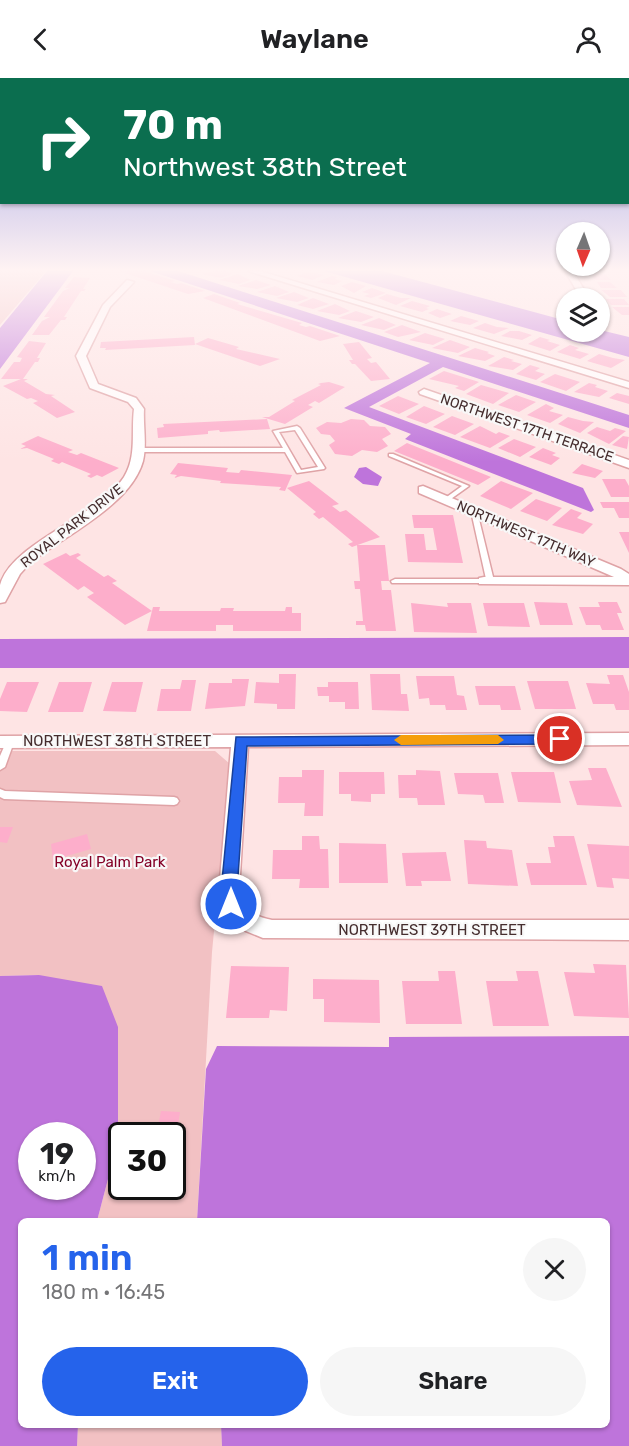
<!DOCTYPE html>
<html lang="en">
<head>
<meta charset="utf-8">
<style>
	body { margin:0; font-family:Rubik,sans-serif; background:#f6f6f6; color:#202124; height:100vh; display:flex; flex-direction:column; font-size:22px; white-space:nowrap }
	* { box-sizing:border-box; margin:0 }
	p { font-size:20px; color:#757577 }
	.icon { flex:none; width:33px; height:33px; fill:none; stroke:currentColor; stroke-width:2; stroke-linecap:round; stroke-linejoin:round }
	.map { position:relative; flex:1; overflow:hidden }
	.sheet { position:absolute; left:18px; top:1140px; width:592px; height:210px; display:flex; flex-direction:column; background:#fff; border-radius:9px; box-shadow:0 2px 4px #0004 }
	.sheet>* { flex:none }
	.hud { position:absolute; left:0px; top:0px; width:630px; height:126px; box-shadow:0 2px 4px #0004; background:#0b6e4f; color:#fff; overflow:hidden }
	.needle { width:39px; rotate:182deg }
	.buttons { position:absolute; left:556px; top:144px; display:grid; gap:12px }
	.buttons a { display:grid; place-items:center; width:54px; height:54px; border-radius:50%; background:#fff; box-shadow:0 2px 4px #0004; font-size:30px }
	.speed { position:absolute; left:18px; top:1044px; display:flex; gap:12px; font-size:30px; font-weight:700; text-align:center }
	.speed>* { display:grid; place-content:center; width:78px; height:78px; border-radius:50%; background:#fff; box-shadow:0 2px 4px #0004; line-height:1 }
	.speed small { font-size:15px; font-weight:400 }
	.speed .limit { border:3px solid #111; border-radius:9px; background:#fff; color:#111 }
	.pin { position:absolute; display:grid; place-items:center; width:51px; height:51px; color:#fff; margin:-26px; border:3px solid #fff; border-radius:50%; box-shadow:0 2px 6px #0007 }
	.me { position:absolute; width:66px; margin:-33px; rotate:0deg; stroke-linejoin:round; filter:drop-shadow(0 0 4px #0008) }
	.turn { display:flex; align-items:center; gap:21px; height:126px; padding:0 24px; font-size:27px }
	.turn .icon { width:78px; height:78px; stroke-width:2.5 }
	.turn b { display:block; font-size:42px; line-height:51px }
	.round { display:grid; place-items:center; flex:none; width:63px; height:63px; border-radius:32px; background:#f6f6f6 }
	.overview { display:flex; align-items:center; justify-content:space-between; height:102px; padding:0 24px }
	h1 { font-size:36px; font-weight:600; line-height:45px; color:#2563eb }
	.button { display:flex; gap:12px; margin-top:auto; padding:12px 24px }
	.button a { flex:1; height:69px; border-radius:36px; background:#2563eb; color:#fff; font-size:24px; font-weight:600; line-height:69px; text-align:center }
	.button a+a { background:#f6f6f6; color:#202124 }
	header { display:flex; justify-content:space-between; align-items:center; height:78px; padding:0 24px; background:#fff; font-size:27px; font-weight:600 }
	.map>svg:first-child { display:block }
</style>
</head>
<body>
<header><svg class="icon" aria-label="back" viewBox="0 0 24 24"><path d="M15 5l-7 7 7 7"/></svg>Waylane<svg class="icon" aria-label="person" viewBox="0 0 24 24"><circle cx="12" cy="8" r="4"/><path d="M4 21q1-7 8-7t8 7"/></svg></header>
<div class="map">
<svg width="629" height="1368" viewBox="0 0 629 1368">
	<rect width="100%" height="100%" fill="#fee4e4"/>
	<path fill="#f2c1c3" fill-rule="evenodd" d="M0,193H46L0,247Z
		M0,673H215L230,686L212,874L197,1143H97L118,1063L39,897L0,898ZM122,1058H172V1108H122Z
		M78,1347H221L222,1368H77Z"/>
	<path fill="#be74db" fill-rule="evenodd" d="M47,193H73L0,291V250Z
		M150,193H178L629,337V350L443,289L369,329L583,410L594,432L591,434L405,361L411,356L344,330L430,285Z
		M324,193H382L567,243V254L600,252L629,259V279Z
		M366,389L382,399L378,408L363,406L354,399L359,390Z
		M629,559V590H0V561Z
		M39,897L102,908L118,949V1063L97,1143H21V1347H78L77,1368H0V898ZM32,1058H82V1108H32Z
		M629,958V1368H222L221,1347H608V1143H197L206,991L217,968L389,969V959Z"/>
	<path fill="#fdaecb" d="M119,193H144L175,203L171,204L177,206L181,205L205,213L188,216Z
		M213,193H226L232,196L221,200L202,196Z
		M306,194L315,195L324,197L312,202L297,198Z
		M238,196L250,202L239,206L219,202Z
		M591,196H605L611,202H595Z
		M332,198L338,199L334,201L342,203L334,207L317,204Z
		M74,199L90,200L83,211H86L84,213H81L64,239H67L65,242H61L49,257H32L42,243L50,239H44L63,213L70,210H65Z
		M256,202L271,207L257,211L238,208Z
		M352,204L366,208L354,215L341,208Z
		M597,204H610L617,210H601Z
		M275,208L289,214L277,218L257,214Z
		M372,210L386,215L371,220L364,218L370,216L362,214Z
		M601,212H621L627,219H610Z
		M294,214L309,220L297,224L276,220Z
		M214,216L240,225L237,226L302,245L299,247L306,249L310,248L340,258L320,263L203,220Z
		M387,216L401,220H411L396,227L378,220Z
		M313,220L329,226L313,231L297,227Z
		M606,221H624L629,227H611Z
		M412,223L430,228L426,230L429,231L422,234L400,228Z
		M335,226L350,233L339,237L317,233Z
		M612,229H629V237H622Z
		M437,231L452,236L440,240L428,235Z
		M356,233L374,239L361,244L338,240Z
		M461,238L479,243L470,247L450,243Z
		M379,240L396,247L384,252L361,247Z
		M485,245L497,249L509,250L494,256L473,250Z
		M402,247L421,254L398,259L384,254Z
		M510,253H519L532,257L522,262L501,258Z
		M425,255L445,261L433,267L409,262Z
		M194,259L195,267L105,272L106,270H100L101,264Z
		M540,259L550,262L547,263L560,267L550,273L528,266Z
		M208,260L239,269L236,271L280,281L260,288L195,266Z
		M450,262L470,269L458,275L432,270Z
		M29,263L46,265L37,280H40L38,284H35L23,301H28L24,303L46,316L55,317L51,318L75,334L57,340L33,325L38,323L31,320L27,321L3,308L21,301H1L14,284H20L22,280L17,279Z
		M359,264L372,280L367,281L371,285L376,284L390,301L371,303L355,286H352L349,282H353L343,266Z
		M570,267L579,270L575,272L589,276L580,281L557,274Z
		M475,270L489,274L487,275L495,278L485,283L458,278Z
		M599,276L613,280L625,282L611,290L587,283Z
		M504,279L514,282L511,283L522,286L513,292L488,288Z
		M530,287L540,290L535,293L545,296L536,302L516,296Z
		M444,293L479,304L464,313L455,310L459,308L429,301Z
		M555,296L580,304L566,313L540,304Z
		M329,304L345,309L319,325L315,323L308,327L313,329L285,346L262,339H269L295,323L292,322L321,307L318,306L321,305Z
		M589,305L597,307L595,309L608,313L599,319L574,314Z
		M481,307L509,315L493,326L466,316Z
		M617,315L629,318V326L609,320Z
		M516,317L536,324L519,334L498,327Z
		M398,318L419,326L399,336L379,328Z
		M546,326L554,330L549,333L563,337L550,345L527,337Z
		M424,328L445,336L426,346L406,339Z
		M452,338L474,346L455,357L433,349Z
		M568,339L583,343L594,344L580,355L558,346Z
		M267,341L270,351L220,354L219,352L208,353V356L158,360L157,350L164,349L163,346Z
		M351,341L364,342L370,348L385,349L391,356L382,361L388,368L377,374L362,372L352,378L335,376L329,367L335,363L330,357L321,356L316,350L327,344L341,345Z
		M480,348L496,356L499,354L510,358L490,370L460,359Z
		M597,349L610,353L615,350L626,353L609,366L587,355Z
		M38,358L73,372L68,374L77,377L81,375L119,390L102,399L97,397L91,400L87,398L91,396L62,384L59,386L51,383L54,381L27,370L20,371L26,368L21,366Z
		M623,358L629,359L627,371L612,367Z
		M514,361L536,369L520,379L498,370Z
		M407,365L491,399L478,407L394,373Z
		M543,370L556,375L552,377L560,380L551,387L529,379Z
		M178,385L228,390L226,394L239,395L241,392L292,397L285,413L279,412L281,409L220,405L221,403L181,398L174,400L177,397L170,396Z
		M582,386L603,393L595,400L572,395Z
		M602,401H625L629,408V419H611Z
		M309,403L339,426L332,428L340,434L346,432L380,459L352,469L348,466L353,464L323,439L319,441L313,436L316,434L287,410Z
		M501,403L533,415L511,431L480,418Z
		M536,421L562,430L547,443L520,433Z
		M600,424H629V440H619L614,430H603Z
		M571,431L582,435L577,440L593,446L583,456L552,447Z
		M412,437H453L463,485L408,484L405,456H424L426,472H437L433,450H414Z
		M619,454H629V475Z
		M357,467H385L389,503H381L382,512H391L396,553H366L365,547H356V543H363L360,511H355L354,503H360Z
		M66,475L70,478L78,475L81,477L76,480L104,499L108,497L117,503L112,505L152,533L125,547L87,519L94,515L84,508L78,512L43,486Z
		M534,524L567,525L573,547H540Z
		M598,524H617L622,535H617L624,552H602L600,547H586L579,529H600Z
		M411,525L448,529L447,525H471L477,555L414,554Z
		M483,525H524L530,549L488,548Z
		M153,529H160L159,533H220L221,530H234L233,533H285L286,529H292V535H301V553H233V547H216V553H147Z
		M279,596H296L295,631H277V626L254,625L256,604L279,605Z
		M370,596H400L401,616H407L409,633L372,632Z
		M607,597H623L629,614V632H616L614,626H593L586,605L610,606Z
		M416,598H454L457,617L464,618L467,632H446L445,627H430L429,620L419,621Z
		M232,601H249L245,628L205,631L209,605H232Z
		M182,602H196L191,633H157L161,611H180Z
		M527,603H568L576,631H535Z
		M7,604H39L27,634L0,633V621Z
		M59,604H92L83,634H48Z
		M112,604H143L136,634L103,633Z
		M328,604H358L359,631H345V624H329V618H318L317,609H328Z
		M475,608H515L521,632H501L500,627H479Z
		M588,690H606L622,729L577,727L569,703L592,702Z
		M302,692H324L323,738H304L305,725H278L279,699H302Z
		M416,692L440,693L445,727H418L417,720H399L398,697H416Z
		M339,694H384L385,716H371V724L351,723V716H339Z
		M511,694H554L561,725L518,724Z
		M454,695H498L504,725H485L483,717L458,716Z
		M0,749H13L7,765L0,764Z
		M87,756L91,771L53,782L51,766Z
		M302,758H319L320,771H328L329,810H299L300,801H272L273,772H302Z
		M553,758H574L587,807H531L526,785H551L548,769H555Z
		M464,762L486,763L487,770L512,772L518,808L468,806Z
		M339,765L386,766L388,805H339Z
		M587,766L629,768V801L612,800L614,810L597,809Z
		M446,774L451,803H421L422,808H406L402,775Z
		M593,886L626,887L629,940L574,938L564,894L595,895Z
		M231,888L289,889L287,933L270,932L269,940H226Z
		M438,893H455L462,946H406L402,903H439Z
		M516,893H538L549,948H493L486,903H518Z
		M313,901L379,902L380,945L324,944V921H313Z
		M161,1033L180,1034L177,1054H157Z"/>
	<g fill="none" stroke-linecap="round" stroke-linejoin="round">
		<g stroke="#dfa3a6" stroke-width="3">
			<path id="lane" d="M297,348L300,350L325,390L324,391L297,395L285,374H138L135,372L138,370H283L273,353ZM295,352L318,389L301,392L279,354Z
				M389,376H393L469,408L448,423H444V421L462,408L389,378Z
				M474,431L477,433L494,503L493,505H392L391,503L395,501H486L471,433Z
				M10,661L14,664L5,689L0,692V678L7,662Z
				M0,711L5,713L174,719L177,720L179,723L177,726L174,727L4,721L0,719Z"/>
		</g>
		<g stroke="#dfa3a6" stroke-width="3">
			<path id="street" d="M248,193H260L629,304V310Z
				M565,193H573L589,220H581Z
				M127,202L134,204L110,229L86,278L98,306L136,320L144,331C143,348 147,366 143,383C131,427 64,458 30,485L20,496L5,524L0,525C0,520 0,512 0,507C11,465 98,439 124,399C137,378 131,354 134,331L128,324L90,310L76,278L103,227Z
				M424,311L629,382V390L420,316L419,314Z
				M423,408L621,491L629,496V507L479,506V500L484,499H614L419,415V409Z
				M629,655V667L248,669L239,813C243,832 254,838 272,842H629V862L263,860L241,851L230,842L219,813L231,669L0,670V658Z"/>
		</g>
		<use href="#lane" fill="#fff" fill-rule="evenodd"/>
		<use href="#street" fill="#fff" fill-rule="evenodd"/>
	</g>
	<linearGradient id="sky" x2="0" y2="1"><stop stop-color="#979ae3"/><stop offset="0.5" stop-color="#fff3f3"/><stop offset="1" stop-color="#fff3f3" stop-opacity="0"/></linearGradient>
	<rect width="629" height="384" fill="url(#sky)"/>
	<path fill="#2563eb" stroke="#184099" stroke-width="1.5" d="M560,657L567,661L560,666L247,668L237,813L236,831H225L221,813L236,659Z"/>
	<path fill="#f59e0b" d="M401,657H498L504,662L498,666L401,667L394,662Z"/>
	<g text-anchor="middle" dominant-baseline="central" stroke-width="4.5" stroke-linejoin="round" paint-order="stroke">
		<g font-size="14" fill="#452d2e" stroke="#f8f8f8">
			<text transform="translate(527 350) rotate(19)">NORTHWEST 17TH TERRACE</text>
			<text transform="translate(72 448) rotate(-38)">ROYAL PARK DRIVE</text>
			<text transform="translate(526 456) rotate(23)">NORTHWEST 17TH WAY</text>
		</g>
		<g font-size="15" fill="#452d2e" stroke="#f8f8f8">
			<text x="117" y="663">NORTHWEST 38TH STREET</text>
			<text x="432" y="852">NORTHWEST 39TH STREET</text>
		</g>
		<g font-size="15" fill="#840127" stroke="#f8f8f8">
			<text x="110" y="784">Royal Palm Park</text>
		</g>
	</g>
</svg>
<div class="buttons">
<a><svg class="needle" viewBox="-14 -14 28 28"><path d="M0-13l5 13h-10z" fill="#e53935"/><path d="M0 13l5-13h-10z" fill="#757577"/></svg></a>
<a><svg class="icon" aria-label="layers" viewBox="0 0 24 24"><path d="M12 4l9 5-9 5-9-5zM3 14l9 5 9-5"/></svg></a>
</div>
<div class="speed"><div>19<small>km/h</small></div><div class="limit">30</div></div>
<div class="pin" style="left:560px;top:661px;background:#d93025"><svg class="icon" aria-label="arrive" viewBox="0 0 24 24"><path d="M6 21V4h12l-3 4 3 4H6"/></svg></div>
<svg class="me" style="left:231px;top:826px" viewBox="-20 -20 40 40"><circle r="17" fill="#2563eb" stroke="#fff" stroke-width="3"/><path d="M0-11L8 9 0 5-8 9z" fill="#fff"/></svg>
<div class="hud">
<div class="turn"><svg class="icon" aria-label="right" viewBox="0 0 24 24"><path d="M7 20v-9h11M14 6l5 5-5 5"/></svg><div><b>70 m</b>Northwest 38th Street</div></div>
</div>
<section class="sheet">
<div class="overview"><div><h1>1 min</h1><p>180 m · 16:45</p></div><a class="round"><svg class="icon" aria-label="close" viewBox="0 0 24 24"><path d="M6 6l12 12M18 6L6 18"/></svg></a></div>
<div class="button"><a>Exit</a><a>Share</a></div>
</section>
</div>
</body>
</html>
